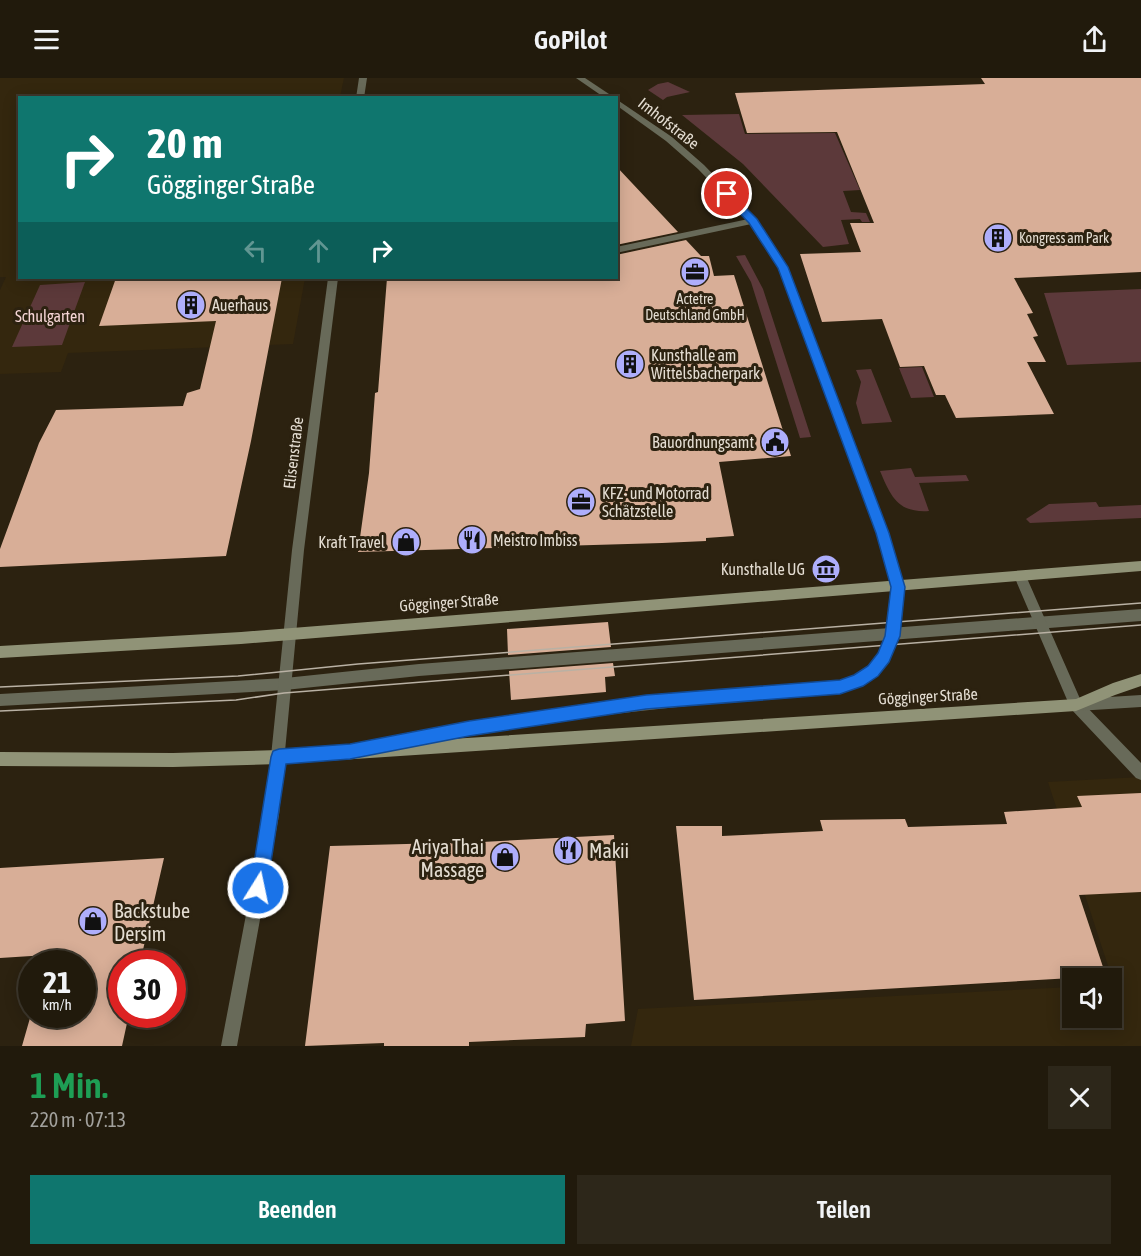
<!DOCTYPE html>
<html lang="de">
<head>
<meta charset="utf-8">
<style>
	body { margin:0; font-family:"Asap Condensed",sans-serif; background:#2d271a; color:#f1f3f6; height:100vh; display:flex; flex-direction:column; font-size:22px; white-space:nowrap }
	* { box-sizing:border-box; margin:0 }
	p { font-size:20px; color:#a2a19d }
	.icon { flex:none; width:33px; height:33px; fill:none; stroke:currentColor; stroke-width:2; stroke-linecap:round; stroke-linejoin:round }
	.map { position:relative; height:968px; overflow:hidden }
	.sheet { display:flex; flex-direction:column; background:#211a0c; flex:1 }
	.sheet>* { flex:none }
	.hud { position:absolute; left:18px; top:18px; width:600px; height:183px; border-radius:0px; box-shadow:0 3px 15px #0003,0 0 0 2px #3e382d; background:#0f766e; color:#fff; overflow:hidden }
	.fabs { position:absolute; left:1062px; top:890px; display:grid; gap:12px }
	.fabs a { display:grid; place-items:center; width:60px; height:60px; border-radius:0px; background:#211a0c; box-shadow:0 3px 15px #0003,0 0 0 2px #3e382d; font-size:30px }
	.speed { position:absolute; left:18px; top:872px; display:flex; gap:12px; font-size:30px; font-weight:700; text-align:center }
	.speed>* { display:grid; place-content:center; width:78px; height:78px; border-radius:50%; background:#211a0c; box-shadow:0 3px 15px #0003,0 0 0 2px #3e382d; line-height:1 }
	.speed small { font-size:15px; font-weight:400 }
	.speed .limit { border:9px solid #d22; background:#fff; color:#111 }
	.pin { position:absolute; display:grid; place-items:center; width:51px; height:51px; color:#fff; margin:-26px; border:3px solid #fff; border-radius:50%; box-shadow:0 2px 6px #0007 }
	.me { position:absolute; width:66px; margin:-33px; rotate:10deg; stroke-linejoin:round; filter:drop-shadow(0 0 4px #0008) }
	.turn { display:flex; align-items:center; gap:21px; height:126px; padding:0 30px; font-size:27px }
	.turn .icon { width:78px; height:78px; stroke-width:2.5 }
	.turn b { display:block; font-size:42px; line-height:51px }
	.lanes { display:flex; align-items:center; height:57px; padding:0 30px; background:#0003; justify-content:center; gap:30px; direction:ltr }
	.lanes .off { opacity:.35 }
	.round { display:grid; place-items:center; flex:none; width:63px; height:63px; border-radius:0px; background:#2d271a }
	.summary { display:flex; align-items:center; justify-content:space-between; height:102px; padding:0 30px }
	h1 { font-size:36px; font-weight:600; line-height:45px; color:#1e9e55 }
	.cta { display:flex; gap:12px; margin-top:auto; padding:12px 30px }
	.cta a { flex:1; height:69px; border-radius:0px; background:#0f766e; color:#fff; font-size:24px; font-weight:600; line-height:69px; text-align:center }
	.cta a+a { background:#2d271a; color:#f1f3f6 }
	header { display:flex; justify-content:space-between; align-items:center; height:78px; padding:0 30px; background:#211a0c; font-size:27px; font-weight:600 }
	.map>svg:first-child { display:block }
</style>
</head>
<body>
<header><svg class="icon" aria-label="menu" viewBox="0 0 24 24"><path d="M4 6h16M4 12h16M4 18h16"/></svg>GoPilot<svg class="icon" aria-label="share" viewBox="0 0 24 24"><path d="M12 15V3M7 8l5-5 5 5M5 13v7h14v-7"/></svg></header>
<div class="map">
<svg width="1141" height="968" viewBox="0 0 1141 968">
	<rect width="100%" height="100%" fill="#2c2210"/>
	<path fill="#34270e" d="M0,0H344L340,19L20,20V200H305L293,266L68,275L61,294L0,296V212L6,199H0Z
		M1141,699V968H631L638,931L1072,909V939H1112V907L1114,906L1048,704Z"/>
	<path fill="#5c393a" d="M668,4L690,14L667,19L663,22L648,12L658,6Z
		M739,36L745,56L835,55L860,112L843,113L851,134L866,135L870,144H862L860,141L841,142L849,166L823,169L743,86L682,37Z
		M745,177L763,211L811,359L800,360L751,204L736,178Z
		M85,204L62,267L12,269L40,207Z
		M1141,211V284L1067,287L1044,215Z
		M922,289L934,319L911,320L899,290Z
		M871,291L892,344L862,346L856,325L861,304L856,292Z
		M911,390L915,399L966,397L969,403L919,405L929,433C898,435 891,419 880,393Z
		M1096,424L1099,429L1141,427V440L1030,445L1026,441L1049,426Z"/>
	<path fill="#d8ae97" d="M981,0H1141V194L1014,200L1033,235L1027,236L1038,258L1033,259L1046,284H1027L1054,336L956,340L945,317H936L924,288L900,289L882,241L822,244L800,176L861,174L850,145H874L837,54L747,55L735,15L985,6Z
		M616,88L678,154L616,167Z
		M686,162L701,178H709L714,198L734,197L791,378L719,384L734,458L706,460V463L662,465L358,474L369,395L375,315L378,314L387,200H549V202L616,200V177Z
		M116,200H282L251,363L226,478L0,489V471L39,365L56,332L183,328L187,315L200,311L216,243L99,248Z
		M608,544L611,569L508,577L507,551Z
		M613,585L615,598L605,599L606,614L511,622L509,593Z
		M1141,715V814L1079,817L1106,898L694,922L676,748H722V758L823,753L820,742L905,741L908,749L1007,746L1004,734L1082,729L1077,718Z
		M614,757L625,943L586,946L585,959L469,964V968H384V965L305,968L330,768L482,764Z
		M164,780L140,885H122V936H129L122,968H22L32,933V936H82V885H45L47,877L0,880V790Z"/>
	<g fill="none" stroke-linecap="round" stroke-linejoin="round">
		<path fill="#686a59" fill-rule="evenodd" d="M753,140L757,143L756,145L616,175V169Z
			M1141,531V543L419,598L285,612L0,628V616L285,600L419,586Z"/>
		<path fill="#686a59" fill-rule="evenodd" d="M359,0H367L364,20H356Z
			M576,0H585L615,20H605Z
			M616,21L672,59L704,87L756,141L786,188L889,455L904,509L898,558L888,583L878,597L863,607L840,615C683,627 527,642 372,676L367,674L365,669L367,664L372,662C527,629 683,615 840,603L854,598L868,589L878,575L886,558L892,509L877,455L778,190L750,145L698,91L666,63L616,27Z
			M328,200H338L304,472L279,737L237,968H221L265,737L292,472Z
			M1020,493L1024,494L1026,498L1081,623L1141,685V702L1136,700L1071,631L1014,498L1016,494Z"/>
		<path fill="#686a59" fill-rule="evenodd" d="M1141,617V629L1077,633L1072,631L1070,627L1072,623L1077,621Z"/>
		<path fill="#909377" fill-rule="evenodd" d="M1141,483V493L241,566L0,580V568L241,554Z
			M1141,596V608L1115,617L1076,633L279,686L173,689L0,688V674L173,675L279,672L1076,621L1113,605Z"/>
		<path stroke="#b9b1a4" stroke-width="1.5" d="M0,609L238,598L358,586L1141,525
			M0,633L236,622L284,615L1141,547"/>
	</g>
	<path fill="#1a73e8" stroke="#114b97" stroke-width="1.5" d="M723,114H730L757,141L788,189L889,455L905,509L900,558L889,584L878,598L863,608L840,616L646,631L469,658L350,681L286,686L267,810L264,816L258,818L252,816L250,810L271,679L273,673L279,671L350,666L469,643L646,617L840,602L854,597L868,588L878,575L885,558L891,509L876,455L778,190L749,145L723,118Z"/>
	<defs>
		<g id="building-disc" transform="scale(1.5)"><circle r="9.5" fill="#aeaefb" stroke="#2c2210"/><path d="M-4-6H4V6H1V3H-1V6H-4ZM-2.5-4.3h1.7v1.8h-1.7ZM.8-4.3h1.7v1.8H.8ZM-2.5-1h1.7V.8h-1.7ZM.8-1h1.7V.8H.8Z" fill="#111"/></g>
		<g id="office-disc" transform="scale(1.5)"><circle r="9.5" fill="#aeaefb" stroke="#2c2210"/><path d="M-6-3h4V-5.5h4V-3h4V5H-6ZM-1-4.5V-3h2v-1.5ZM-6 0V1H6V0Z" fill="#111"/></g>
		<g id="civic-disc" transform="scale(1.5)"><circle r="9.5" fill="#aeaefb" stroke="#2c2210"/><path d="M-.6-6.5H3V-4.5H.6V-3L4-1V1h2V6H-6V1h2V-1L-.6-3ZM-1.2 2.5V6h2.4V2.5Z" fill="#111"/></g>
		<g id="restaurant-disc" transform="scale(1.5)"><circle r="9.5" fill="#aeaefb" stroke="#2c2210"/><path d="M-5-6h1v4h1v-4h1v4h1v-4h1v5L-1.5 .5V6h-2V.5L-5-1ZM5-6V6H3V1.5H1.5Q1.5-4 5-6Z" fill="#111"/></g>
		<g id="shop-disc" transform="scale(1.5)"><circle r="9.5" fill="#aeaefb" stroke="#2c2210"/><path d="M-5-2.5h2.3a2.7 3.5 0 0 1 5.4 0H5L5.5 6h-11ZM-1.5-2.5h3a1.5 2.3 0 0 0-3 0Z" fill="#111"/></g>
		<g id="museum-disc" transform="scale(1.5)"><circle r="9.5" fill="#aeaefb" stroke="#2c2210"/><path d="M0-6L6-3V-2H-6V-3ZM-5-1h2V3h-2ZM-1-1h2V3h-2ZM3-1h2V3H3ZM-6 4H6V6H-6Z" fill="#111"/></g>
	</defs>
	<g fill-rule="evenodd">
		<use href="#building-disc" x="998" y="160"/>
		<use href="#office-disc" x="695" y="194"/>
		<use href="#building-disc" x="191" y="227"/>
		<use href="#building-disc" x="630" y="286"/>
		<use href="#civic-disc" x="775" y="364"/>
		<use href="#office-disc" x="581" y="424"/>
		<use href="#restaurant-disc" x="472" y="462"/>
		<use href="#shop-disc" x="406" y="464"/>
		<use href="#museum-disc" x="826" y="491"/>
		<use href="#restaurant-disc" x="568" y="772"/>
		<use href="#shop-disc" x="505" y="779"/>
		<use href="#shop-disc" x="93" y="843"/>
	</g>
	<g text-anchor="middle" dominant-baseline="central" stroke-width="6" stroke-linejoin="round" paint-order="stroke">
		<g font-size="14" fill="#e4ddd2" stroke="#2c2210" text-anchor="start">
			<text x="1019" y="160">Kongress am Park</text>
			<text x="695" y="221" text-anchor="middle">Actetre<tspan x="695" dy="16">Deutschland GmbH</tspan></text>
		</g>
		<g font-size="16" fill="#e4ddd2" stroke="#2c2210">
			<text transform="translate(669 45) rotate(38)">Imhofstraße</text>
			<text transform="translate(293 375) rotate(-83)">Elisenstraße</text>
			<text transform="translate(449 524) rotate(-4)">Gögginger Straße</text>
			<text transform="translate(928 618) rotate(-3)">Gögginger Straße</text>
		</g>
		<g font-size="16" fill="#e4ddd2" stroke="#2c2210" text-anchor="start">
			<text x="212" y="227">Auerhaus</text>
			<text x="651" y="277">Kunsthalle am<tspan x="651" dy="18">Wittelsbacherpark</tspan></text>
			<text x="754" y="364" text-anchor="end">Bauordnungsamt</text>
			<text x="602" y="415">KFZ- und Motorrad<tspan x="602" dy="18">Schätzstelle</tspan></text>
			<text x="493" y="462">Meistro Imbiss</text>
			<text x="385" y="464" text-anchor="end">Kraft Travel</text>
			<text x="805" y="491" text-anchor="end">Kunsthalle UG</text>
		</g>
		<g font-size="16" fill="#f5d5d5" stroke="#2c2210">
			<text x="50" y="238">Schulgarten</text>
		</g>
		<g font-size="20" fill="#e4ddd2" stroke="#2c2210" text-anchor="start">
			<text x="484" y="768" text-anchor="end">Ariya Thai<tspan x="484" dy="23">Massage</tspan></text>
			<text x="589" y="772">Makii</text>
			<text x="114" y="832">Backstube<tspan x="114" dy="23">Dersim</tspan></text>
		</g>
	</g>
</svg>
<div class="fabs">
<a><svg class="icon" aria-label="sound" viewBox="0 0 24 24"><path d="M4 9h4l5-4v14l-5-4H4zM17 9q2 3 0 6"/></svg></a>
</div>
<div class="speed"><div>21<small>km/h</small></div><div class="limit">30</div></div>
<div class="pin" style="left:727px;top:116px;background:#d93025"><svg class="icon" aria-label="arrive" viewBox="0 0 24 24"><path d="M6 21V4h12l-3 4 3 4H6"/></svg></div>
<svg class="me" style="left:258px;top:810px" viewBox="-20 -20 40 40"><circle r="17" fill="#1a73e8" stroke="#fff" stroke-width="3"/><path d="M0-11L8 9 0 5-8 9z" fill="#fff"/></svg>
<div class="hud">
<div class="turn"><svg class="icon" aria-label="right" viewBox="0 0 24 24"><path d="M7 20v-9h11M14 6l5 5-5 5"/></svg><div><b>20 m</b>Gögginger Straße</div></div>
<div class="lanes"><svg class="icon off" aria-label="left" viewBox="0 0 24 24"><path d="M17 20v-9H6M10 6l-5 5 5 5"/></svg><svg class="icon off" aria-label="ahead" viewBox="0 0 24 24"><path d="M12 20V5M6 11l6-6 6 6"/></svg><svg class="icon" aria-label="right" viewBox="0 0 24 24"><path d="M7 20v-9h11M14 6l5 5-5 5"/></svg></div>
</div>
</div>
<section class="sheet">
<div class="summary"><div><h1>1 Min.</h1><p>220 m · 07:13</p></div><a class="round"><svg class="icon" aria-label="close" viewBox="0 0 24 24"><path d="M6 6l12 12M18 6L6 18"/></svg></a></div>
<div class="cta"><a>Beenden</a><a>Teilen</a></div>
</section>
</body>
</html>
